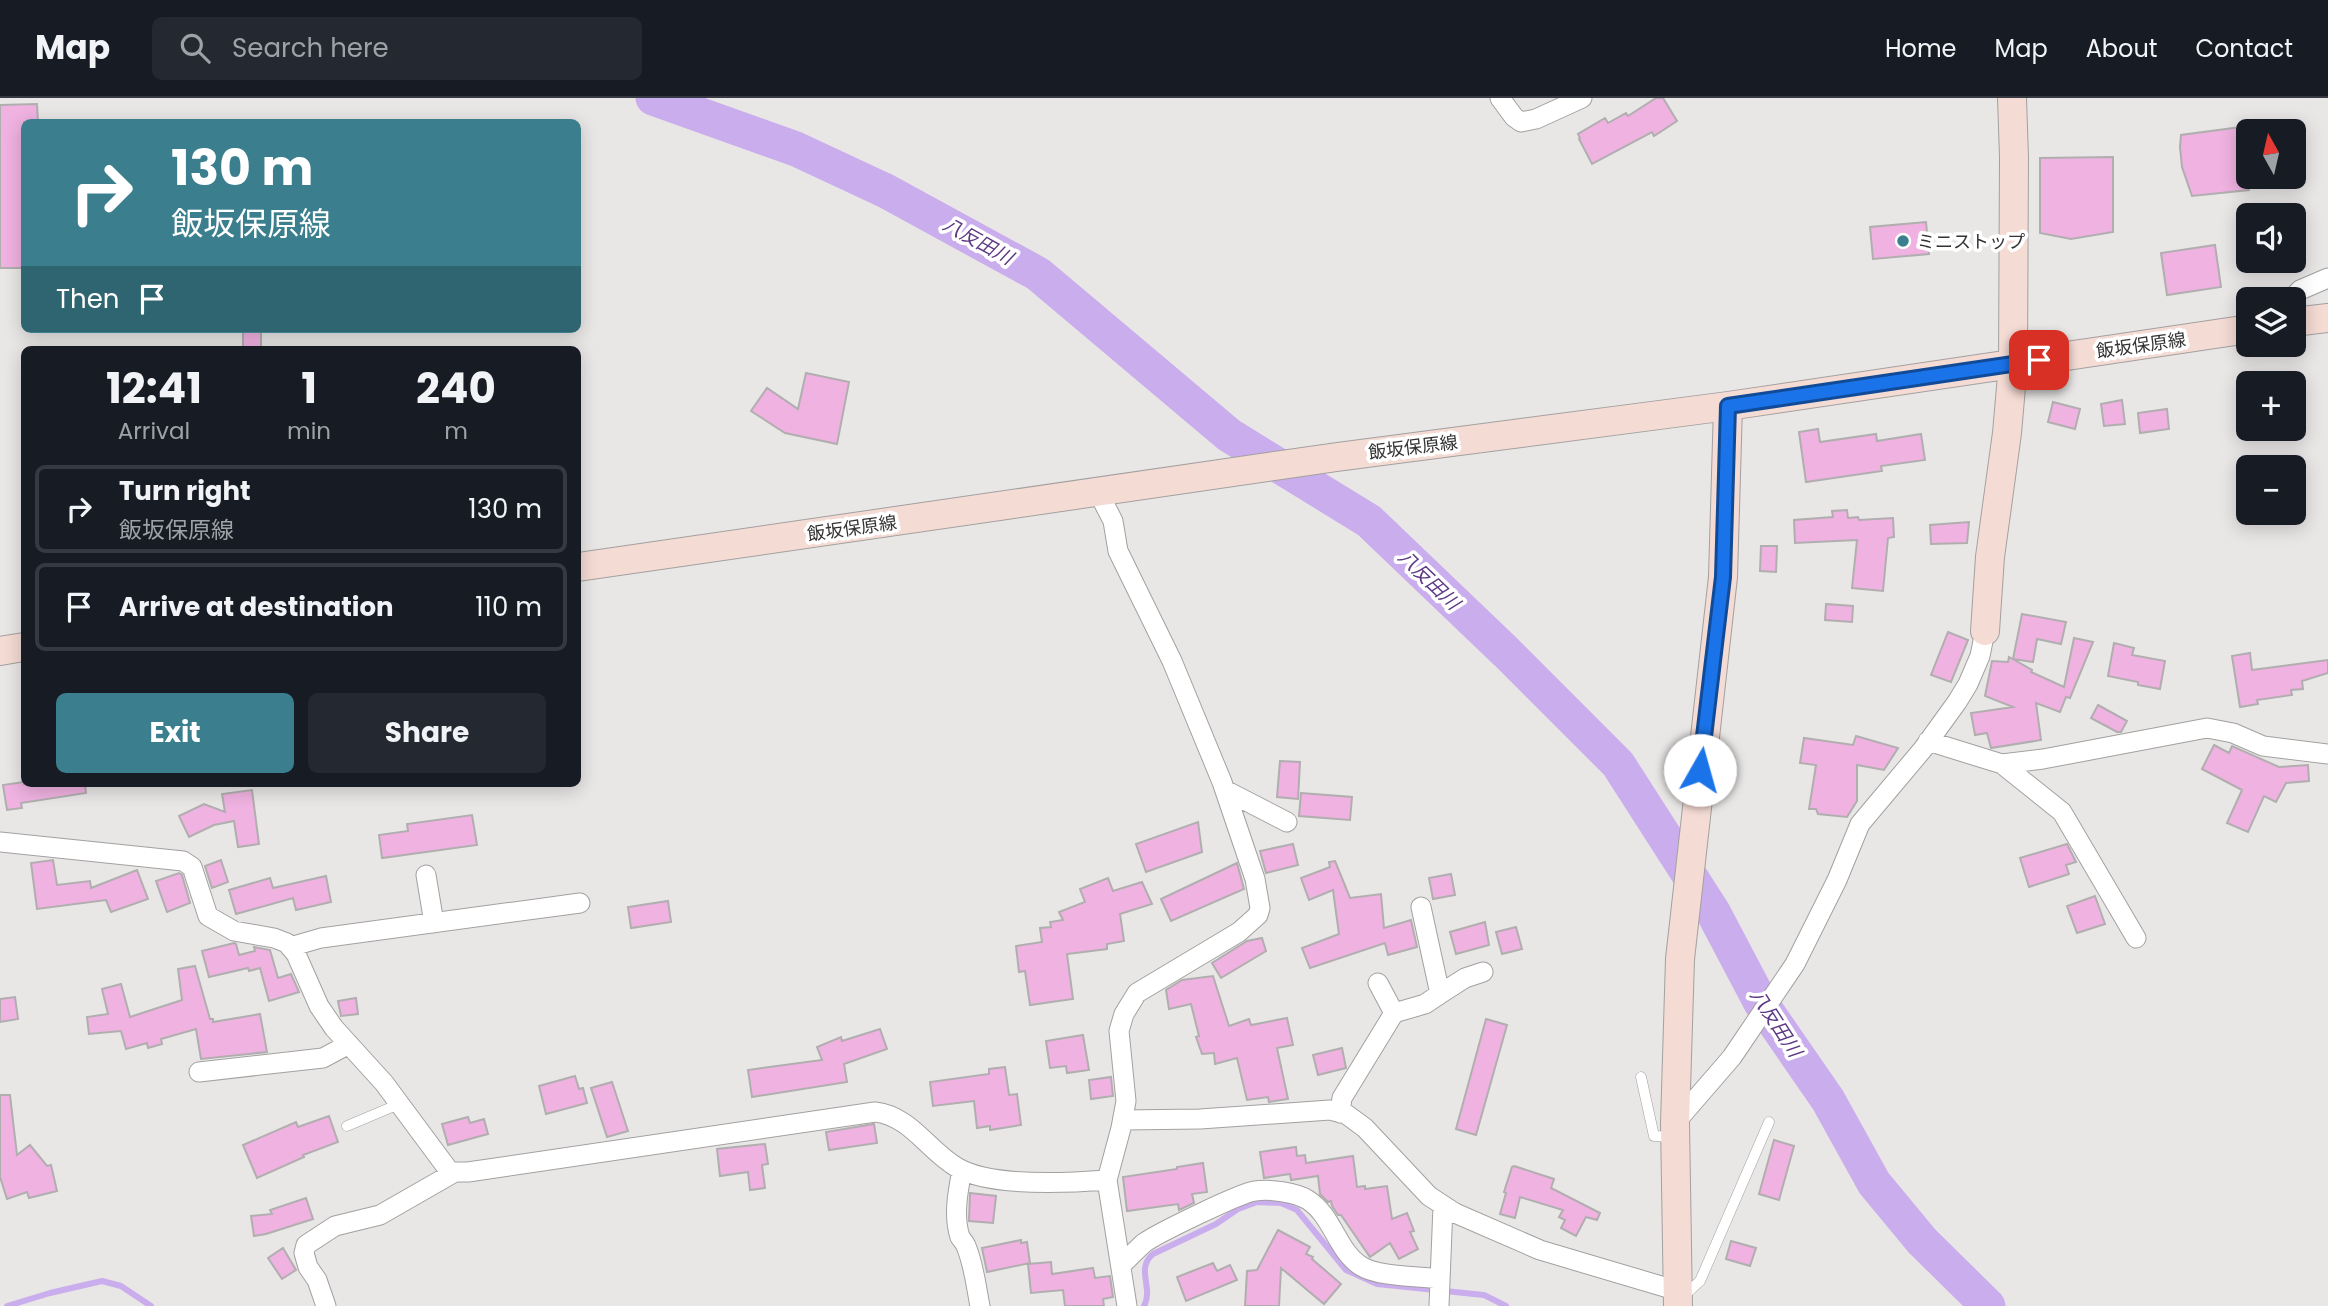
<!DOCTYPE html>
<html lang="en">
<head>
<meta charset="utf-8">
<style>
	body { margin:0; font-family:Poppins,"Noto Sans JP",sans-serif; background:#242831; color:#f1f3f6; height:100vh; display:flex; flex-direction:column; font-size:26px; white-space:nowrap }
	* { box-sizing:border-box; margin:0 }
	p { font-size:23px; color:#9ea1a6 }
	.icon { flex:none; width:38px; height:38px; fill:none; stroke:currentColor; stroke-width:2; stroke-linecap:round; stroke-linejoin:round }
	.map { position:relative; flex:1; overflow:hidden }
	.details { position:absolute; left:21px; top:248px; width:560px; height:441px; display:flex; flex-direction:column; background:#171b24; border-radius:10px; box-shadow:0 4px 18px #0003 }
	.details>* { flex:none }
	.guide { position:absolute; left:21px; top:21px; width:560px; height:214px; border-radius:10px; box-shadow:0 4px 18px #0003; background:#3b7f8e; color:#fff; overflow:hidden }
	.needle { width:46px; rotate:352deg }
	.buttons { position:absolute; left:2236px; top:21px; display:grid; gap:14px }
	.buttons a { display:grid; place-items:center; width:70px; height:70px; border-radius:10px; background:#171b24; box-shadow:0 4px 18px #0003; font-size:35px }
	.pin { position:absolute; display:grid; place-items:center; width:60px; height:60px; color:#fff; margin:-30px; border-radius:14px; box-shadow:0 4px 10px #0006 }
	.me { position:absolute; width:77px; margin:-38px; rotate:7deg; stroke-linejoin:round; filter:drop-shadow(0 0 5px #0008) }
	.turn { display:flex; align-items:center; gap:24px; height:147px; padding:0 35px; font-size:32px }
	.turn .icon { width:91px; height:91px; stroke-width:2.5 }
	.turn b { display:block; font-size:49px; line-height:60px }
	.then { display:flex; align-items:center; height:66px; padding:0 35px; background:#0003; gap:14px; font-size:26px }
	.eta { display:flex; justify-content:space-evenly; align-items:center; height:119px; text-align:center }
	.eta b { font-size:42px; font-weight:700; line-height:49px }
	.cta { display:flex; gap:14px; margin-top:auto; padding:14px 35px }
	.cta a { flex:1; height:80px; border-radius:10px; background:#3b7f8e; color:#fff; font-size:28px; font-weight:700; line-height:80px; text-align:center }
	.cta a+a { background:#242831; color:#f1f3f6 }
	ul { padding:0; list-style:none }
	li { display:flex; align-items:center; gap:21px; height:88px; margin:0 14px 10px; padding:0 21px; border:4px solid #363941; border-radius:10px }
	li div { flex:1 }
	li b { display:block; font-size:26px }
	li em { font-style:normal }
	header { display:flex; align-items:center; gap:42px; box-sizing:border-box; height:98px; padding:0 35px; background:#171b24; border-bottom:2px solid #363941 }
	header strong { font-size:33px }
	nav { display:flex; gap:38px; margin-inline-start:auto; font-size:24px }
	.search { width:490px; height:63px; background:#242831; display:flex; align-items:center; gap:18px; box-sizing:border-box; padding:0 24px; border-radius:10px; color:#9ea1a6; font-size:26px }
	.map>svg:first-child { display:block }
</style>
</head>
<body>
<header>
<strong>Map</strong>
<div class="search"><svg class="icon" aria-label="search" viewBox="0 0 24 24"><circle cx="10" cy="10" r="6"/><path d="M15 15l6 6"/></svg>Search here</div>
<nav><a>Home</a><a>Map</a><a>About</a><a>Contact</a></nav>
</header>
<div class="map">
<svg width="2328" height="1208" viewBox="0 0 2328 1208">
	<rect width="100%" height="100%" fill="#e9e6e6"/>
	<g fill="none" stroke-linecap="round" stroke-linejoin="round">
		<path stroke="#caaded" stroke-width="6" d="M7,1208L50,1195L102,1183L121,1188L151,1208
			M1144,1208C1154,1190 1135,1171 1153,1156L1216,1126L1238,1111L1257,1104L1281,1105L1297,1112L1346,1172L1377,1186L1484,1197L1506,1208"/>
		<path stroke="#caaded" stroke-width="35" d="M653,0L796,51L886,93L1038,176L1229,337L1369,423L1507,555L1618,666L1713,814L1761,905L1828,1002L1874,1085L1922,1143L1988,1208"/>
	</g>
	<path fill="#f0b2e1" stroke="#b1aeb0" stroke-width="2" d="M1656,0H1663L1677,23L1654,38L1652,34L1592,66L1579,41L1580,40L1578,36L1605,20L1608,25L1626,15L1628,18Z
		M37,6L38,24H24V170H0V7Z
		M2249,28V92L2192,98L2182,69L2180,49L2181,37Z
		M2113,59V134L2071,141L2040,135V60Z
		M1926,124L1929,156L1873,161L1870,129Z
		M2215,147L2221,189L2167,197L2161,155Z
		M243,231H261V250H243Z
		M806,275L849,284L837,346L785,335L751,313L767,290L798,311Z
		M2122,302L2125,326L2104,328L2101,306Z
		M2053,304L2080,311L2075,331L2048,324Z
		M2167,311L2169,331L2140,335L2138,315Z
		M1818,331L1820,344L1876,336L1877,343L1921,336L1925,362L1881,368L1882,373L1806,384L1799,334Z
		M1847,412L1848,420L1858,419L1859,422L1893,420L1894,439L1888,440L1883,493L1852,490L1857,442L1795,445L1794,422L1833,419L1832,413Z
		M1969,424L1967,445L1931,446L1930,427Z
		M1761,448H1777L1776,474L1760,473Z
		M1826,506L1853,508L1852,524L1825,522Z
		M2022,516L2066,524L2061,546L2037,541L2033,564L2013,561Z
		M1948,534L1968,542L1951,584L1931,577Z
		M2074,540L2093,544L2070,600L2066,599L2060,614L2036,605L2041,642L1991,650L1987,635L1975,637L1971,615L2013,609L1985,598L1992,563L2008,564L2009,559L2032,572L2031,574L2064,589Z
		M2114,545L2134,550L2132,557L2165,563L2160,591L2138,587V584L2108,578Z
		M2250,555L2252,572L2328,562V575L2302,583L2303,591L2291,592L2292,597L2257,602L2258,606L2240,609L2232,558Z
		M2098,607L2127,623L2121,634H2117L2091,620Z
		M1856,638L1898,650L1884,672L1857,667V703L1847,719L1818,716L1816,711H1809L1816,667L1800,665L1804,640L1853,647Z
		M2214,647L2229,655L2232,648L2279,669L2308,667L2309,683L2286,685L2276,704L2264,698L2248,734L2227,725L2242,692L2202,671Z
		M1280,663L1300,664L1298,701L1277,699Z
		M24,684V686H85L86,695L21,705L22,710L7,712L3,687Z
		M252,692L259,746L238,749L234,723L214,727L189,739L179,718L204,706L225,714L222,696Z
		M1301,695L1352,699L1350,722L1299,718Z
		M472,717L477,747L382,760L379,737L408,733L407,726Z
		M1198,724L1202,754L1146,774L1136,746Z
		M1293,746L1298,767L1266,775L1260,753Z
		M2067,746L2076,764L2066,767L2069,776L2029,789L2020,760Z
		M53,762L57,787L90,783L91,790L137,772L148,801L111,814L106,802L37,811L31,765Z
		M221,762L228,784L212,790L205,768Z
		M1335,763L1350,800L1381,796L1384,830L1411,822L1417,849L1388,857L1385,845L1310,870L1302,850L1339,836L1333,792L1309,802L1301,780L1330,769L1329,764Z
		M1237,765L1244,791L1171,823L1161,801Z
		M179,775L182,777L190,805L167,814L156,783Z
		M1451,776L1455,797L1433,801L1429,780Z
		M326,778L331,804L296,812L293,800L236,816L229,792L270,780L273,790Z
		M1108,780L1113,793L1142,784L1152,806L1120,816L1124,843L1107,846V851L1067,856L1073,901L1030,907L1025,873L1019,874L1016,848L1042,844L1040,830L1051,829L1050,824L1063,822L1059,814L1085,804L1080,791Z
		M2095,798L2105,826L2077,835L2067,808Z
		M668,803L671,824L631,830L628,809Z
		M1485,824L1489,847L1456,856L1450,834Z
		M1516,829L1522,851L1502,856L1496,834Z
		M1262,840L1266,853L1221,880L1212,865L1247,843Z
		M234,845L236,846L239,857L255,853L254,849L270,852L278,880L291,876L299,894L269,903L260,870L249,873L248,870L209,879L202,853Z
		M195,868L210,921H213V924L260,916L267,954L201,961L196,931L161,941L162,946L148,950L147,945L126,951L121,933L89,936L87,919L108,916L102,891L121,886L130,919L182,902L178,871Z
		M1213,878L1229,928L1249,921L1251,927L1287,920L1293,947L1277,950L1288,1001L1269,1004L1268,999L1247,1002L1237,960L1215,966L1214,955L1202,956L1196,939L1199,938L1191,906L1169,911L1166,892L1182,882Z
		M15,899L18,921L0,924V901Z
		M356,900L358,916L341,918L338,903Z
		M1486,921L1507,927L1476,1037L1456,1031Z
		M880,931L887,951L844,966L847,984L752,999L748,972L822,962L817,949L841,939L842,943Z
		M1083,937L1089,972L1067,975L1066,968L1050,970L1046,943Z
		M1342,950L1346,970L1318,977L1313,957Z
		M1005,969L1009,997L1017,996L1021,1027L990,1032V1028L977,1030L974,1003L933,1008L930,984L989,976V971Z
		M575,978L579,991L583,990L587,1005L546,1016L539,988Z
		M1111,979L1113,998L1091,1001L1089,982Z
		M612,984L628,1033L607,1039L591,990Z
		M0,997H10L17,1057L30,1047L47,1068L51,1067L57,1093L29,1100L27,1094L7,1101L0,1079Z
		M329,1018L338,1044L303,1057L304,1059L257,1080L243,1047L296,1024L298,1029Z
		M468,1019L470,1025L484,1021L488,1036L448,1047L442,1026Z
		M874,1026L877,1045L829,1052L826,1034Z
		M1774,1042L1794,1048L1779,1102L1759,1096Z
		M765,1046L768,1066L762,1067L765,1090L750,1092L748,1074L720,1078L717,1051Z
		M1296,1049L1297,1058L1305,1057L1306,1065L1353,1058L1357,1089L1365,1088V1091L1387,1088L1392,1121L1407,1115L1414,1133L1410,1134L1418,1151L1399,1161L1390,1145L1370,1159L1341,1117H1338L1332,1108L1331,1103L1328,1104L1320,1096L1318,1078L1291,1082L1290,1076L1264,1080L1260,1054Z
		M1203,1065L1207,1094L1192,1096L1194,1105L1179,1112L1178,1106L1127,1113L1123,1079L1177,1071V1069Z
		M1514,1068L1554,1081L1551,1090L1600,1115L1597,1122L1586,1119L1576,1138L1561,1130L1565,1122L1559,1119L1563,1112L1520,1099L1515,1120L1500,1116L1506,1095L1504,1094L1512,1069Z
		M970,1095L996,1098L993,1125L969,1123Z
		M306,1100L313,1121L266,1136L254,1138L251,1118L272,1116L270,1112Z
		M1278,1132L1310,1149L1306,1156L1313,1159L1312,1161L1341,1186L1324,1206L1281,1170L1279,1208H1245L1247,1173L1257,1172Z
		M1021,1142V1145L1027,1144L1030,1165L987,1174L982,1150Z
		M1731,1143L1756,1150L1750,1168L1726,1161Z
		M283,1150L296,1172L282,1181L268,1160Z
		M1051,1164L1052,1176L1093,1170L1095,1180L1110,1178L1113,1199L1103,1201L1104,1208H1065L1063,1192L1031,1195L1028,1166Z
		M1213,1165L1217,1173L1230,1167L1237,1182L1186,1203L1177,1179Z"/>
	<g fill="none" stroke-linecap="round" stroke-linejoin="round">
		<g stroke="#a3a0a0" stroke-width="11">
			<path id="lane" d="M1641,979L1654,1038L1674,1039
				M347,1028L399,1006
				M1682,1193H1689L1700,1183L1769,1024"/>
		</g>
		<g stroke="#a3a0a0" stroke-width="21">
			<path id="street" d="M1500,0L1514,19L1521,24L1536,21L1582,0
				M2292,201L2300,192L2328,180
				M1098,394L1113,423L1118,453L1172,563L1222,684L1255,781L1260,810L1258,817L1239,834L1137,895L1124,916L1119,933L1126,1003L1121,1030L1107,1082L1127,1208
				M1928,643L2002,666L2043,661L2207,630L2233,635L2263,648L2328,656
				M2002,666L2062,714L2136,840
				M1225,692L1287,724
				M0,744L183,763L192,769L208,818L234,833L274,840L287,845L296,856L319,908L334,930L384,985L450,1074H468L875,1014C911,1018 928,1053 958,1070C992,1089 1068,1085 1107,1082
				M426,777L434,825
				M290,849L321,840L580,805
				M1378,885L1394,915
				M1440,896L1465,880L1483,874
				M199,974L323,960L349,946
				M1340,1015L1342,1000L1394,915L1425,906L1440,896L1421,809
				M1123,1022L1200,1021L1330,1012L1346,1016L1365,1030L1429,1098L1455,1115L1540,1152L1678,1193
				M1675,1025L1732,959L1795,866L1837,782L1860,726L1923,651L1957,604L1968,586L1980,558L1985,533
				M962,1072C958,1093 953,1118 960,1139C962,1142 965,1145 966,1148C974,1167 976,1188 980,1208
				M1121,1167C1129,1160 1136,1152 1144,1145C1158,1135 1240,1095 1255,1093C1270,1091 1295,1094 1308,1102C1333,1118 1337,1153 1361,1168C1378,1179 1418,1178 1439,1181
				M326,1208L317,1182L308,1169L304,1155L306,1147L335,1128L380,1117L455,1074
				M1439,1208L1443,1108"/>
		</g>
		<g stroke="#a3a0a0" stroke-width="30">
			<path id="secondary" d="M2294,224L2328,220
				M578,469L1337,359L1728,308L2249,231
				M1985,533L1990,459L2007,335L2013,266L2014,59L2012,0
				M0,553L24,549
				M1678,1208L1675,1025L1680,861L1723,479L1728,308"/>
		</g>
		<use href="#lane" stroke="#fff" stroke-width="10"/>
		<use href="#street" stroke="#fff" stroke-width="19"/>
		<use href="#secondary" stroke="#f4dbd4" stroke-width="28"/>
	</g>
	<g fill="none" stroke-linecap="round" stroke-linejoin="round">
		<g stroke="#114b97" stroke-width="18">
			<path id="route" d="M1700,672L1723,479L1728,308L2039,262"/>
		</g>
		<use href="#route" stroke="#1a73e8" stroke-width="12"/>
	</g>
	<circle fill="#3b7f8e" stroke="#fff" stroke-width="2.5" cx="1903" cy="143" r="7"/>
	<g text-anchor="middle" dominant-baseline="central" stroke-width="7" stroke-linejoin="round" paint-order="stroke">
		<g font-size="18" fill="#343333" stroke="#fff" text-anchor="start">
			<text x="1917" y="143">ミニストップ</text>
		</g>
		<g font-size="18" fill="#343333" stroke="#fff">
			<text transform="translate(2141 247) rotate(-8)">飯坂保原線</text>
			<text transform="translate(1413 349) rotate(-7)">飯坂保原線</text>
			<text transform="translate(852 430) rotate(-8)">飯坂保原線</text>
		</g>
		<g font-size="19" font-style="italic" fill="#5d3883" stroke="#fff">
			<text transform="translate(978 143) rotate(29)">八反田川</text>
			<text transform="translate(1429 482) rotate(44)">八反田川</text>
			<text transform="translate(1776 925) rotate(57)">八反田川</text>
		</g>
	</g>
</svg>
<div class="buttons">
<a><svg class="needle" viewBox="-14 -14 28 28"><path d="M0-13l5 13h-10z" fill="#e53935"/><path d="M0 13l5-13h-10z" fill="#9ea1a6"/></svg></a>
<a><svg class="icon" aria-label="sound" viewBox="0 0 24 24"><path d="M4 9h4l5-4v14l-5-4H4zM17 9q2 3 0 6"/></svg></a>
<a><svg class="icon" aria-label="layers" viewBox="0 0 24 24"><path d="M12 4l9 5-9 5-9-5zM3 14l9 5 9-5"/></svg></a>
<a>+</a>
<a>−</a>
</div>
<div class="pin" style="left:2039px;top:262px;background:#d93025"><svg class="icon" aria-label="arrive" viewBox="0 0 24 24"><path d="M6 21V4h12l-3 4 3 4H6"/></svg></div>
<svg class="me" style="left:1700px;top:672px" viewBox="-20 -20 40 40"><circle r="19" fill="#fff"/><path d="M0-13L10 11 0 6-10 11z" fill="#1a73e8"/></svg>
<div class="guide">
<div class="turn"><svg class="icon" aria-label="right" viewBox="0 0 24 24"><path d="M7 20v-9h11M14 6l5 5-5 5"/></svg><div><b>130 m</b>飯坂保原線</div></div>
<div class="then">Then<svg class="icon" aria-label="arrive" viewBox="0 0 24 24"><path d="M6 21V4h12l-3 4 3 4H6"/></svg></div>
</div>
<section class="details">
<div class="eta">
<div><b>12:41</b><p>Arrival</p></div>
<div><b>1</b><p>min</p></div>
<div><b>240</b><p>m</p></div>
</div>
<ul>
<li><svg class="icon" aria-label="right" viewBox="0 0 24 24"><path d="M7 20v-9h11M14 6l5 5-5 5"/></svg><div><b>Turn right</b><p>飯坂保原線</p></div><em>130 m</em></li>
<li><svg class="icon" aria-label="arrive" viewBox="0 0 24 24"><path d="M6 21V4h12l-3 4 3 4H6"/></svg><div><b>Arrive at destination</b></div><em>110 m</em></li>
</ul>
<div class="cta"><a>Exit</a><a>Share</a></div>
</section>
</div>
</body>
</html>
